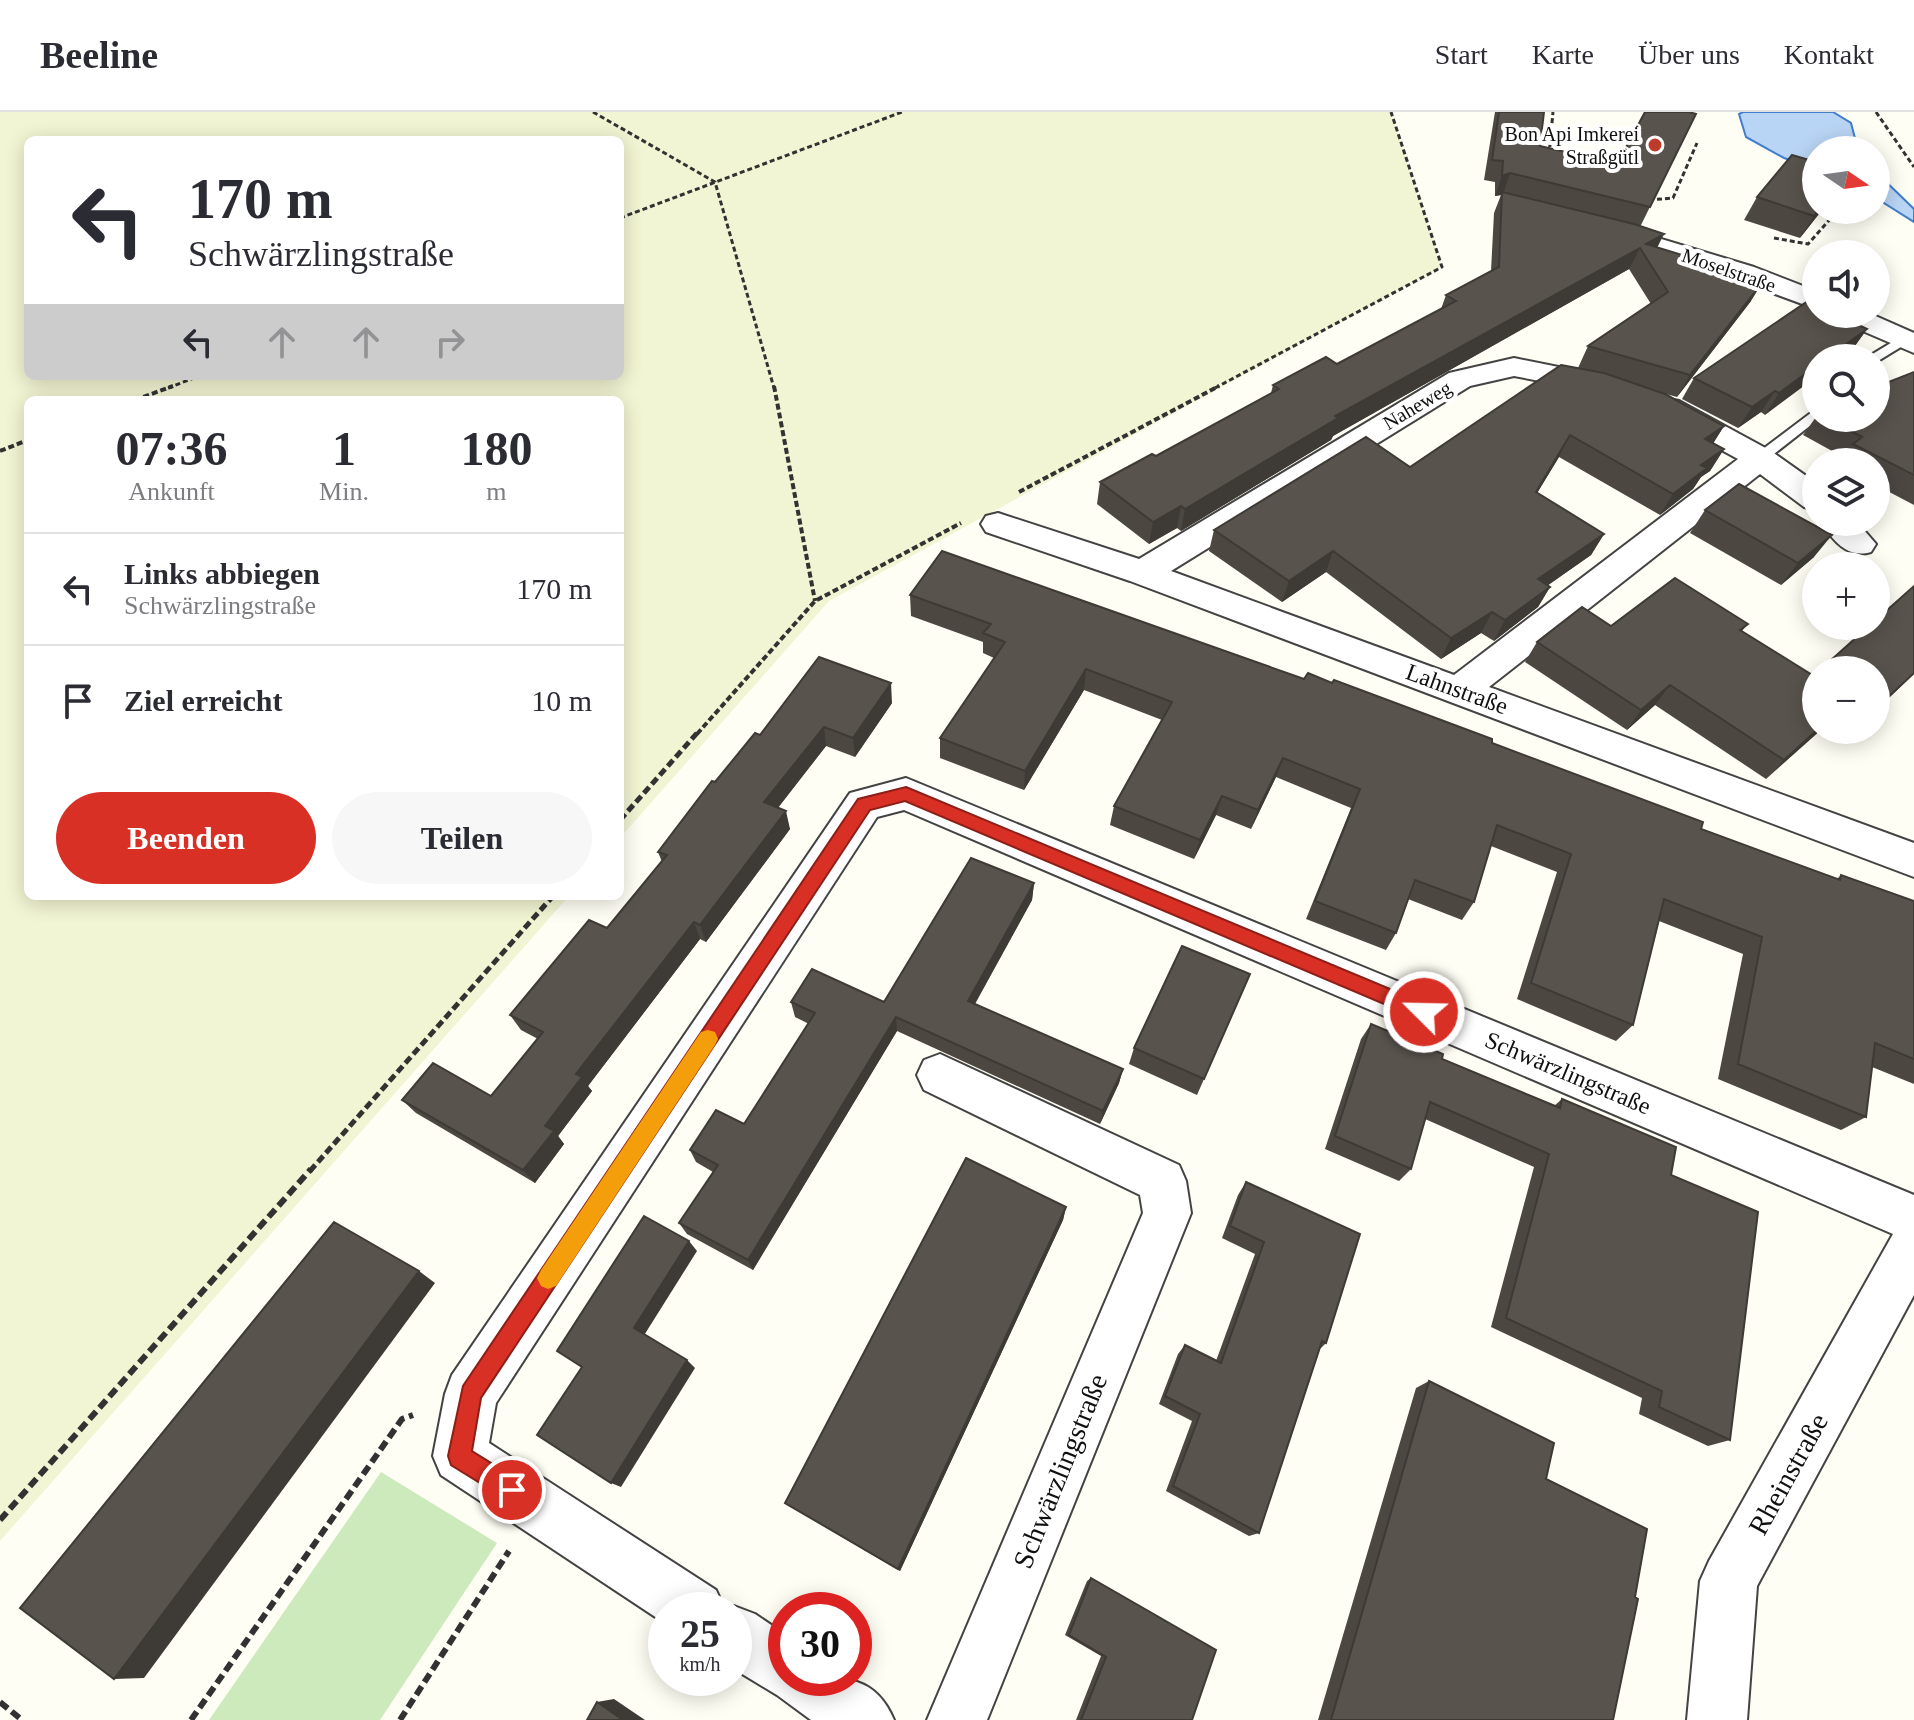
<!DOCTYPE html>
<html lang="de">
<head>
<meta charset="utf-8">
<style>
	body { margin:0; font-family:Georgia,serif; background:#f7f7f7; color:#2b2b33; height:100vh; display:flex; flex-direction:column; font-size:30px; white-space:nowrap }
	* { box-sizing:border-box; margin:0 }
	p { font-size:26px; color:#7c7c81 }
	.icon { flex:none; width:44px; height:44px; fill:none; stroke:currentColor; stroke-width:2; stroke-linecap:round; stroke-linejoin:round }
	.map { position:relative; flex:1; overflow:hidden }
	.sheet { position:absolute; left:24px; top:284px; width:600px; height:504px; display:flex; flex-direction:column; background:#fff; border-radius:12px; box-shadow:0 4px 20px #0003 }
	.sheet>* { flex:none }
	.guide { position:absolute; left:24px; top:24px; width:600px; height:244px; border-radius:12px; box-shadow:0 4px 20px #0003; background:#fff; color:#2b2b33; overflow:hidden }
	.needle { width:52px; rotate:103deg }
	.controls { position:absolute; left:1802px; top:24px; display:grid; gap:16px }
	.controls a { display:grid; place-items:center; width:88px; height:88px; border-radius:50%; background:#fff; box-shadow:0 4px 20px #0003; font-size:40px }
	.speed { position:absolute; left:648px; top:1480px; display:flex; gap:16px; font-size:40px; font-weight:700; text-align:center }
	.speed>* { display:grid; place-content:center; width:104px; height:104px; border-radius:50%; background:#fff; box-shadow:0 4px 20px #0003; line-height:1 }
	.speed small { font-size:20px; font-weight:400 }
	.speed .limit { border:12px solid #d22; background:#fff; color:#111 }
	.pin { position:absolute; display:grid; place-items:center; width:68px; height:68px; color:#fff; margin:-34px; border:4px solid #fff; border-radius:50%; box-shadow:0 2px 8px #0007 }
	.me { position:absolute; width:88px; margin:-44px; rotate:293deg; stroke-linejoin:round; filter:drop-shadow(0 0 6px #0008) }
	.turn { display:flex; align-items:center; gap:28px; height:168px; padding:0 32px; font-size:36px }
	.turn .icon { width:104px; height:104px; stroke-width:2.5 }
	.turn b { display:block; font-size:56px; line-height:68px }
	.lanes { display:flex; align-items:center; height:76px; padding:0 32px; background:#0003; justify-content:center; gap:40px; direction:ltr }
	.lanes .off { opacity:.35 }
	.eta { display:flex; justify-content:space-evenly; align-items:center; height:136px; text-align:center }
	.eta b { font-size:48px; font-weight:800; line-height:56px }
	.cta { display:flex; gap:16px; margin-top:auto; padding:16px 32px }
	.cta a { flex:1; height:92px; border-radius:48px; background:#d93025; color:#fff; font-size:32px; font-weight:800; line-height:92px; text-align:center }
	.cta a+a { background:#f7f7f7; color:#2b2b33 }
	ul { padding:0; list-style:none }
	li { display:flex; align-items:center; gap:24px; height:112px; padding:0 32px; border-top:2px solid #e1e1e2 }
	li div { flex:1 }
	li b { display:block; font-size:30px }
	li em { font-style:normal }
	header { display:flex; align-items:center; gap:48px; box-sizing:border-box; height:112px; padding:0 40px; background:#fff; border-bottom:2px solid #e1e1e2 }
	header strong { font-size:38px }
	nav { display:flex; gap:44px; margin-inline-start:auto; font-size:28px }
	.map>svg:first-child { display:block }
</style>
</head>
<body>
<header>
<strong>Beeline</strong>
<nav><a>Start</a><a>Karte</a><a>Über uns</a><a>Kontakt</a></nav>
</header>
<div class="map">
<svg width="1914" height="1608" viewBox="0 0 1914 1608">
	<rect width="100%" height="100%" fill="#fffef4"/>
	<path fill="#f2f5d3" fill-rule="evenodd" d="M0,0H1391L1442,155L829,489L620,726V288H28V784H569L0,1429ZM28,28H620V264H28Z"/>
	<path fill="#cdeabd" d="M381,1360L497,1431L380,1608H209Z"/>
	<path fill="#b9d5f5" stroke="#417ecc" stroke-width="2" d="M1743,0H1833L1851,11L1858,38H1816V57L1784,46L1746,25L1739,2Z
		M1876,60L1914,97V110L1876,86Z"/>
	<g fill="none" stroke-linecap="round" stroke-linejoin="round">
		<g stroke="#434343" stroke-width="4">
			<path id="service" d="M1904,223L1911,227L1909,230L1878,249L1876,246H1866Z
				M1816,297V306H1820L1765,349H1755V343Z"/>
		</g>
		<g stroke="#434343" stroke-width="4">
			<path id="minor" d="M1605,110L1754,155L1816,179V197L1734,167L1596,124L1592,118L1596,112Z
				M1833,202H1871L1914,221V241L1837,208Z
				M1514,246L1613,266L1617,272L1613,278L1602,281L1514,264L1470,274L1171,459L1454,563L1738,347L1657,303L1653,296L1657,289L1668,287L1679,289L1771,339L1816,371V398L1804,395L1760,362L1489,575L1914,731V765L1130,469L986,420L981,412L986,404L998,401L1139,447L1449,261Z
				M1821,410H1857L1876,432L1871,440C1848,447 1833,429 1821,410Z
				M906,666L1914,1083V1183L1757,1474L1747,1608H1687L1700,1469L1709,1449L1893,1122L904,698L877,705L496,1291L489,1331L716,1478L725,1498L734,1494L755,1502L786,1523V1566C833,1566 873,1557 894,1608H811L777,1583L734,1557V1498H666V1512L441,1363L433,1344L445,1282L452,1263L850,681Z
				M940,942L1179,1053L1186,1069L1191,1101L987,1608H927L1143,1101L1140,1083L924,978L917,963L924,948Z"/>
		</g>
		<path stroke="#323232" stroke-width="3" stroke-dasharray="5 3" stroke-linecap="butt" d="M593,0L715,70L774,276
			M1876,0L1914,55
			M1549,43L1553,0
			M1649,88L1673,86L1697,31
			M620,106L902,0
			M1774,126L1808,132L1838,98
			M168,276L199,264
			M1215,276L1442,155L1391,0"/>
		<path stroke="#323232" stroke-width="4" stroke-dasharray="6 3" stroke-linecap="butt" d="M774,274L815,489
			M135,288L173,274
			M0,339L28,328
			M1019,380L1219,274
			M697,622L815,489L961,411"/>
		<path stroke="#323232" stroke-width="5" stroke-dasharray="8 4" stroke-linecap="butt" d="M620,708L698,620
			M310,1059L553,784"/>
		<path stroke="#323232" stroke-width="6" stroke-dasharray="10 5" stroke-linecap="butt" d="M0,1408L311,1057
			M0,1590L22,1608
			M191,1608L402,1307L413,1303
			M400,1608L509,1439"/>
		<use href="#service" fill="#fff" fill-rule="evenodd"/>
		<use href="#minor" fill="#fff" fill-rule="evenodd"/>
	</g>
	<path fill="#4d4742" d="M1495,0H1544L1540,34L1617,52L1696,2L1640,115L1657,136L1751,189L1677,285L1651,278L1724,314L1713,331L1724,337L1710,359L1701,365L1693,377L1660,403L1559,345L1537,381L1604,422L1591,443L1548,473L1550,475L1538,495L1494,529L1481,521L1441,547L1326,460L1282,490L1209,439L1214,418L1410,355L1578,256L1588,234L1651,192L1629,157L1333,324L1331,328L1181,419L1177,416L1149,432L1097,392L1100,370L1156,344L1271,281L1273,273L1337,252L1441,197L1446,183L1491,159L1494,101L1501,83L1495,84V70L1484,68Z
		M1757,85L1816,98H1822L1800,126L1744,108Z
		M1867,217L1852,238L1842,246H1816L1765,303L1761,300L1738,316L1682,287L1694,266Z
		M1914,260V393L1876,373V350H1839L1843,345L1803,323L1816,305V306H1876Z
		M1705,398L1814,445L1781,473L1690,421Z
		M910,483L1304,567L1492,631L1701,717L1837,767L1841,763L1914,789V972L1872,955L1866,1005L1841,1018L1718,967L1743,842L1659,809L1633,913L1616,929L1517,887L1557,760L1491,734L1474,790L1462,808L1408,787L1396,821L1386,838L1306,807L1351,696L1276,665L1251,717L1216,703L1194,747L1110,713L1114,694L1162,608L1084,578L1024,678L940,646V626L994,546L983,541V530L911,504Z
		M1748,512L1742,519L1816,618L1766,667L1655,593L1627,618L1525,550L1537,530L1611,514Z
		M1876,558L1914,562L1876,598Z
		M892,591L855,645L826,634L778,696L790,717L706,830L700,827L588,974L592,979L558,1024L564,1032L535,1071L416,1001L402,988L491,984L538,927L521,918L510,903L607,816L662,750L658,740L715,670L760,623Z
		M1034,771L1032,788L975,892L1123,957L1119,971L1100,1012L897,919L753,1158L687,1122L679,1111L713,1060L696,1050L690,1038L744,1012L809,912L795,905L791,890H884Z
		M1250,862L1197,983L1129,952L1134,936Z
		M1371,912L1442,947L1554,994L1562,987L1671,1063L1730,1328L1708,1334L1639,1302L1642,1286L1491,1215L1534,1055L1425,1007L1411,1057L1399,1069L1325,1037L1361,927Z
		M1246,1070L1326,1231L1320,1237L1259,1421L1249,1424L1166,1379L1192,1309L1159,1292L1178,1242L1185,1233L1216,1249L1255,1142L1222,1126L1238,1083Z
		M1066,1095L1063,1108L900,1459L791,1395L785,1391Z
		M1429,1269L1546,1367L1613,1608H1318L1416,1276Z
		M1091,1466L1192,1608H1076L1101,1544L1065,1523L1087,1469Z"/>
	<path fill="#3e3a36" d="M1510,61L1503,82L1502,80L1501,83L1495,84L1502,64Z
		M1818,98H1822L1800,126L1814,104Z
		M1664,122L1653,144L1646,132Z
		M1640,136L1629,157L1333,324L1331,328L1181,419L1185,397L1335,304Z
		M1764,168L1751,189L1677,285L1690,263Z
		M1867,217L1852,238L1842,246H1827Z
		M1816,254V265L1765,303L1779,281Z
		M1775,279L1761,300L1738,316L1752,295Z
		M1724,314L1711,335L1705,327Z
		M1570,323L1559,345L1525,401L1536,380Z
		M1724,337L1710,359L1701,365L1693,377L1660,403L1673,382L1701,353Z
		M1181,394L1177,416L1149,432L1153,410Z
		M1604,422L1591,443L1527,488L1538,467Z
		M1832,423L1814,445L1781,473L1798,451Z
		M1333,439L1326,460L1282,490L1289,469Z
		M1550,475L1538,495L1494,529L1505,508Z
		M1492,500L1481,521L1441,547L1451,526Z
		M1086,557L1084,578L1024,678L1025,659Z
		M891,571L892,591L855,645L853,626Z
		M1670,573L1655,593L1627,618L1641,598Z
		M824,615L826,634L768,708L764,690Z
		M1817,618H1821L1766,667L1784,648Z
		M1283,646L1276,665L1251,717L1258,698Z
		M1222,684L1216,703L1194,747L1200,728Z
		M786,699L790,717L706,830L700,813Z
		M1034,771L1032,788L968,904V889Z
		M694,810L700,827L588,974L592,979L558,1024L564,1032L535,1071L523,1058L545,1014L576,962Z
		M896,905L897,919L753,1158L748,1148Z
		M1123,957L1119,971L1100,1012L1103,999Z
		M1066,1095L1063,1108L900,1459L898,1457Z
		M689,1129L697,1139L643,1225L634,1216Z
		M419,1159L435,1171L144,1566L114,1567Z
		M687,1248L695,1256L621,1375L611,1371Z
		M614,1587L645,1608H623L597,1590Z"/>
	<path fill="#59534d" stroke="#3e3a36" stroke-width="2" d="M1499,0H1544L1540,34L1617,52L1645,0H1689L1696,2L1650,95L1510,61L1502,64L1503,49L1492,48Z
		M1792,43L1816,50V98H1818L1814,104L1757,85Z
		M1502,80L1634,112L1664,122L1646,132L1764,168L1690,263L1588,234L1668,180L1640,136L1335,304L1338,306L1185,397L1181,394L1153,410L1100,370L1152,342L1156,344L1279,277L1273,273L1326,245L1337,252L1456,189L1446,183L1499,155Z
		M1808,189L1816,193V202H1836L1867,217L1827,246H1816V254L1779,281L1775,279L1752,295L1694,266Z
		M1561,253L1604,261L1665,282L1724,314L1705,327L1724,337L1701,353L1707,356L1673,382L1570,323L1536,380L1604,422L1538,467L1550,475L1505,508L1492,500L1451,526L1333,439L1289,469L1214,418L1366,325L1410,355Z
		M1914,260V363L1853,332L1862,325L1826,306H1876V275Z
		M1739,372L1832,423L1798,451L1705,398Z
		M942,439L1304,567L1308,561L1332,571L1334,568L1492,627V631L1703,710L1701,717L1840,768L1841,763L1914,789V947L1875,931L1866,1005L1738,952L1762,825L1664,787L1633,913L1531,871L1571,742L1497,713L1474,790L1415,768L1396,821L1315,789L1360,677L1283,646L1258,698L1222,684L1200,728L1114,694L1172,590L1086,557L1025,659L940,626L1005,530L983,521L991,512L910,483Z
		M1675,466L1748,512L1740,518L1814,564L1816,562V618H1817L1784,648L1670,573L1641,598L1537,530L1582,495L1611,514Z
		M1914,474V561L1882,591L1876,588V558H1820L1869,514H1876V508Z
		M819,545L891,571L853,626L824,615L764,690L786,699L700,813L694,810L576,962L582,965L545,1014L554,1019L523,1058L402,988L433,951L491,984L543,920L510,903L589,808L607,816L667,743L658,740L712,669L715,670L755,621L760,623Z
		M971,746L1034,771L968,889L1123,957L1103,999L896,905L748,1148L679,1111L718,1053L690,1038L716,998L744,1012L815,901L791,890L812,857L884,890Z
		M1182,834L1250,862L1204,967L1134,936Z
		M1371,912L1443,942L1442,947L1560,996L1562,987L1676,1035L1671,1063L1758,1100L1730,1328L1659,1295L1662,1279L1506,1206L1549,1042L1430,990L1411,1057L1335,1024Z
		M966,1046L1066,1095L898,1457L785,1391Z
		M1246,1070L1360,1122L1326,1231L1322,1229L1259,1421L1173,1374L1200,1302L1165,1284L1185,1233L1221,1251L1264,1130L1230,1114Z
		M644,1104L689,1129L634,1216L687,1248L611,1371L537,1323L582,1255L557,1239Z
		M334,1110L419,1159L114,1567L20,1496Z
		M1429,1269L1554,1331L1546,1367L1647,1417L1635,1485L1638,1487L1613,1608H1331Z
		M1091,1466L1216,1538L1192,1608H1081L1106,1545L1069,1523Z
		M597,1590L623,1608H587Z"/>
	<path fill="#d93025" stroke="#8d1f18" stroke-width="2" d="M906,675L1431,894L1434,900L1431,906L1424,909L1417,906L905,689L870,698L481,1286L472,1339L520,1369L524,1378L520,1386L512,1390L504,1386L451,1353L448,1344L463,1274L858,687Z"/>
	<path fill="#f59e0b" d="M708,918L715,920L718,927L715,933L556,1174L548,1177L541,1174L537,1166L541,1158L701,920Z"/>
	<circle fill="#bf3b29" stroke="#fff" stroke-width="3" cx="1655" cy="33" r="8"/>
	<g text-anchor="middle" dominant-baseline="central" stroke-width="8" stroke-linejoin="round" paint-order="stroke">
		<g font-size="20" fill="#101010" stroke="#fff" text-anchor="end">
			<text x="1639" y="22">Bon Api Imkerei<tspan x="1639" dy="23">Straßgütl</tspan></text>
		</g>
		<g font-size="20" fill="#101010" stroke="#fff">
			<text transform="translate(1729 158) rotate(19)">Moselstraße</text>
			<text transform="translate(1417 293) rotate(-31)">Naheweg</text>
		</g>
		<g font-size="24" fill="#101010" stroke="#fff">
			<text transform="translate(1457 577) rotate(20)">Lahnstraße</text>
			<text transform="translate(1568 961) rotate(23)">Schwärzlingstraße</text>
		</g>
		<g font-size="28" fill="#101010" stroke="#fff">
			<text transform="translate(1060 1359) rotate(-68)">Schwärzlingstraße</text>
			<text transform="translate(1788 1362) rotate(-61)">Rheinstraße</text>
		</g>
	</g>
</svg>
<div class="controls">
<a><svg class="needle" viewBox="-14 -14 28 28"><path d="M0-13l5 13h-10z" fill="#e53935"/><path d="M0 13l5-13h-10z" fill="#7c7c81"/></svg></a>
<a><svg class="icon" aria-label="sound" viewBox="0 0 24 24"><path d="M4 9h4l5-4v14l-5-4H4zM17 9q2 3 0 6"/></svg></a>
<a><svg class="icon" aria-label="search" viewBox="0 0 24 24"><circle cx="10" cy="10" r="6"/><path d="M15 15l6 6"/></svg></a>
<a><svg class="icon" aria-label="layers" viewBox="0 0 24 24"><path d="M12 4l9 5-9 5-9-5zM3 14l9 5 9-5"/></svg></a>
<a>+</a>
<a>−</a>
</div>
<div class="speed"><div>25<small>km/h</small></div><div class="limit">30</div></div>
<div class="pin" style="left:512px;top:1378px;background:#d93025"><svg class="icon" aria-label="arrive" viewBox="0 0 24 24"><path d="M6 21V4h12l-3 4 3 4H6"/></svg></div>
<svg class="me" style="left:1424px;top:900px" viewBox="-20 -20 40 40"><circle r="17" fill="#d93025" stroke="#fff" stroke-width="3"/><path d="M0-11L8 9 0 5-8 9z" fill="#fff"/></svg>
<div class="guide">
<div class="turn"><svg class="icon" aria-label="left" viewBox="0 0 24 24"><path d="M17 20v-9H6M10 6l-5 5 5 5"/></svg><div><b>170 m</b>Schwärzlingstraße</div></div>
<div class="lanes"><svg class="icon" aria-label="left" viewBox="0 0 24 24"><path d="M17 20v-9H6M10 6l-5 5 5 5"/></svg><svg class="icon off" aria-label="ahead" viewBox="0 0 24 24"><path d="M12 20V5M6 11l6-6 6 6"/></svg><svg class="icon off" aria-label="ahead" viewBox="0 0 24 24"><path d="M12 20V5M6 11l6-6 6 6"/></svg><svg class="icon off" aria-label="right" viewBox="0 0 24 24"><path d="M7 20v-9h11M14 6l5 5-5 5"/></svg></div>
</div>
<section class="sheet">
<div class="eta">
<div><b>07:36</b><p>Ankunft</p></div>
<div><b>1</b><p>Min.</p></div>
<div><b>180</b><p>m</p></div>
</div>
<ul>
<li><svg class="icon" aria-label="left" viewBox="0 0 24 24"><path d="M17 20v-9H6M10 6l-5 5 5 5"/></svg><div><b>Links abbiegen</b><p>Schwärzlingstraße</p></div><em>170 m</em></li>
<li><svg class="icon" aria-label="arrive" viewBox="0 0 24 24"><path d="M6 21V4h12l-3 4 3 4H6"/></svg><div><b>Ziel erreicht</b></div><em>10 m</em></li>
</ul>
<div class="cta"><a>Beenden</a><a>Teilen</a></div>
</section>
</div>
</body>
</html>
